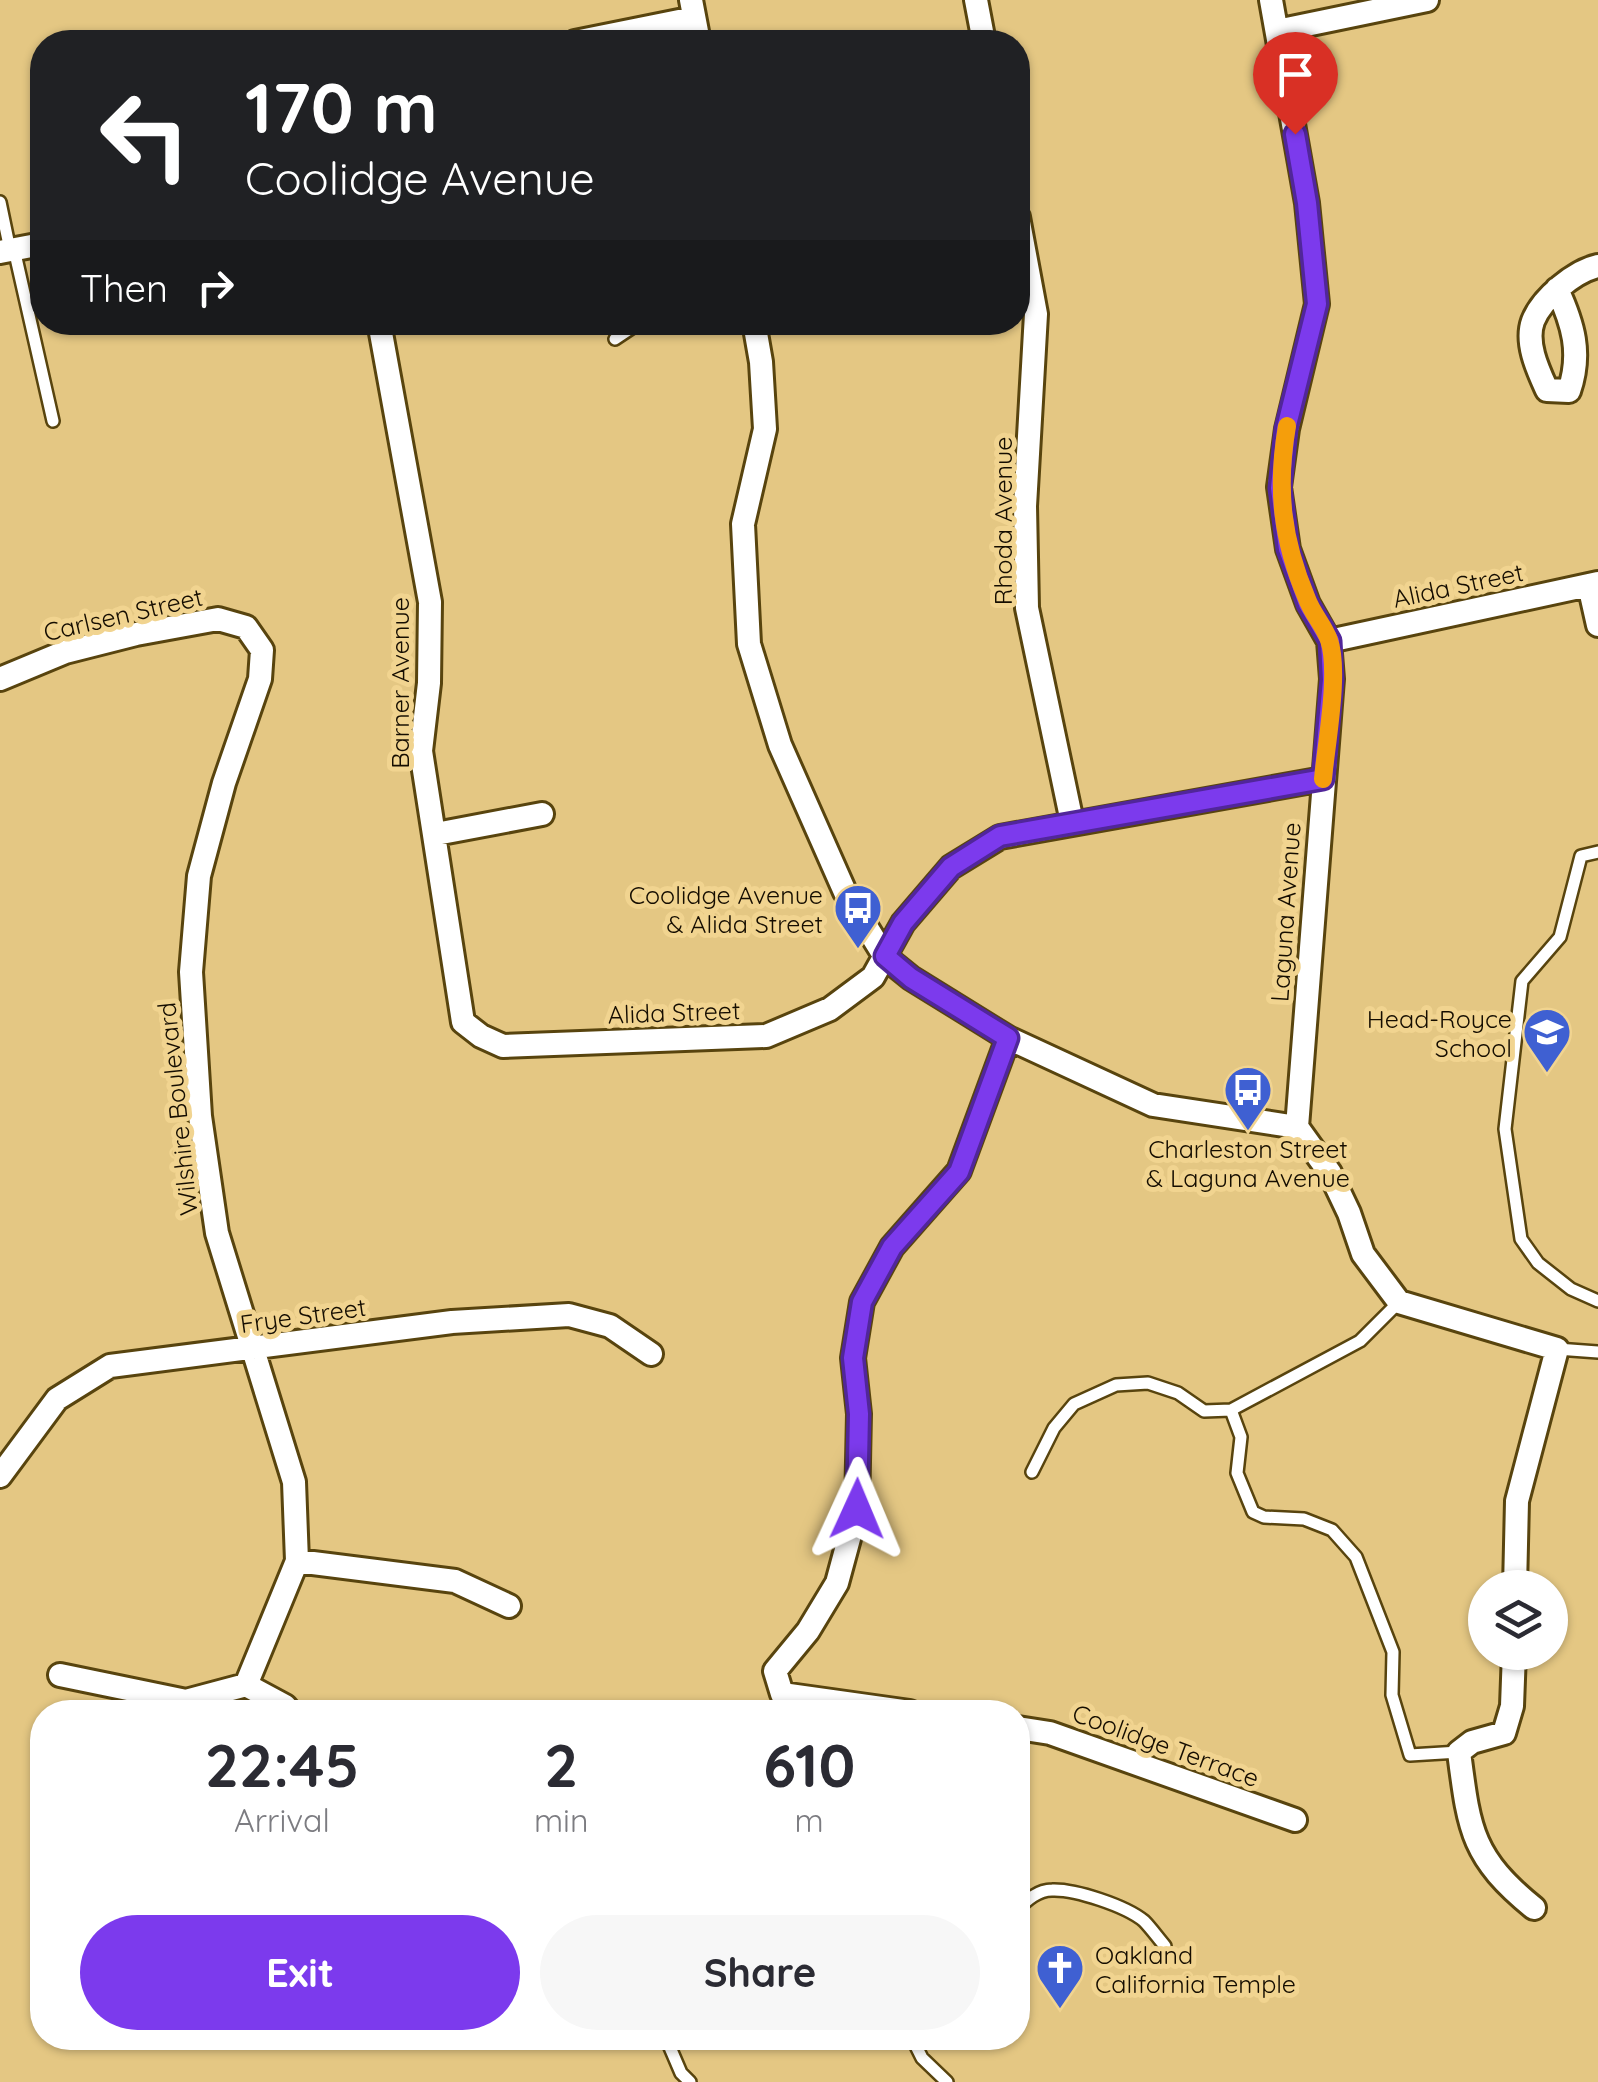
<!DOCTYPE html>
<html lang="en">
<head>
<meta charset="utf-8">
<style>
	body { margin:0; font-family:Quicksand,sans-serif; background:#f7f7f7; color:#2b2b33; height:100vh; display:flex; flex-direction:column; font-size:38px; white-space:nowrap }
	* { box-sizing:border-box; margin:0 }
	p { font-size:32px; color:#7c7c81 }
	.icon { flex:none; width:55px; height:55px; fill:none; stroke:currentColor; stroke-width:2; stroke-linecap:round; stroke-linejoin:round }
	.map { position:relative; flex:1; overflow:hidden }
	.details { position:absolute; left:30px; top:1700px; width:1000px; height:350px; display:flex; flex-direction:column; background:#fff; border-radius:40px; box-shadow:0 2px 8px #0004 }
	.details>* { flex:none }
	.hud { position:absolute; left:30px; top:30px; width:1000px; height:305px; border-radius:40px; box-shadow:0 2px 8px #0004; background:#202124; color:#fff; overflow:hidden }
	.tools { position:absolute; left:1468px; top:1570px; display:grid; gap:20px }
	.tools a { display:grid; place-items:center; width:100px; height:100px; border-radius:50%; background:#fff; box-shadow:0 2px 8px #0004; font-size:50px }
	.pin { position:absolute; display:grid; place-items:center; width:85px; height:85px; color:#fff; margin:-102px -42px; border-radius:50% 50% 50% 0; rotate:-45deg; box-shadow:0 0 10px #0007 }
	.pin .icon { rotate:45deg }
	.me { position:absolute; width:110px; margin:-55px; rotate:1deg; stroke-linejoin:round; filter:drop-shadow(0 0 8px #0008) }
	.turn { display:flex; align-items:center; gap:35px; height:210px; padding:0 50px; font-size:45px }
	.turn .icon { width:130px; height:130px; stroke-width:2.5 }
	.turn b { display:block; font-size:70px; line-height:85px }
	.then { display:flex; align-items:center; height:95px; padding:0 50px; background:#0003; gap:20px; font-size:38px }
	.eta { display:flex; justify-content:space-evenly; align-items:center; height:170px; text-align:center }
	.eta b { font-size:60px; font-weight:800; line-height:70px }
	.primary-button { display:flex; gap:20px; margin-top:auto; padding:20px 50px }
	.primary-button a { flex:1; height:115px; border-radius:60px; background:#7c3aed; color:#fff; font-size:40px; font-weight:800; line-height:115px; text-align:center }
	.primary-button a+a { background:#f7f7f7; color:#2b2b33 }
	.map>svg:first-child { display:block }
</style>
</head>
<body>
<div class="map">
<svg width="1598" height="2082" viewBox="0 0 1598 2082">
	<rect width="100%" height="100%" fill="#e4c783"/>
	<g fill="none" stroke-linecap="round" stroke-linejoin="round">
		<g stroke="#58440e" stroke-width="16">
			<path id="service" d="M0,202L10,250
				M14,249L53,421
				M615,339L636,325L679,322
				M1598,852L1581,856L1560,937L1522,981L1505,1129L1521,1239L1538,1263L1571,1289L1598,1301
				M1557,1349L1598,1352
				M1231,1410L1241,1437L1237,1473L1253,1512L1264,1517L1304,1519L1332,1530L1356,1557L1393,1652L1392,1695L1410,1755L1459,1752
				M1032,1472L1054,1428L1074,1404L1116,1385L1148,1383L1178,1393L1204,1411L1231,1410L1360,1341L1399,1302
				M773,1712L782,1694
				M1018,1909C1027,1900 1038,1890 1052,1890C1075,1889 1126,1906 1144,1921C1151,1928 1158,1938 1165,1946
				M666,2038L681,2073L690,2082
				M912,2038L922,2058L947,2082"/>
		</g>
		<g stroke="#58440e" stroke-width="28">
			<path id="minor" d="M691,0L699,42
				M976,0L984,42
				M1271,0L1307,203L1317,304L1287,429L1279,487L1288,549L1308,604L1329,641L1332,679L1297,1127
				M1277,31L1427,0
				M575,42L694,18
				M1018,217L1036,314L1025,506L1027,608L1072,822
				M0,252L42,244
				M1557,289C1573,324 1582,353 1569,391L1547,390C1538,370 1525,343 1533,321C1542,298 1575,271 1598,266
				M379,322L430,602L429,683L421,751L463,1022L481,1036L503,1046L766,1036L830,1009L873,977L903,923L951,867L1000,837L1323,779
				M754,322L761,362L765,429L743,524L749,644L780,745L845,892L885,957L911,978L1008,1038L1153,1105L1297,1127L1330,1173L1349,1213L1363,1254L1399,1302L1557,1349L1517,1501L1515,1588
				M1589,585L1598,625
				M1329,641L1598,583
				M0,679L65,652L136,634L218,619L246,627L262,650L260,679L224,783L199,876L191,972L200,1116L217,1233L294,1482L297,1561L246,1685
				M436,834L542,814
				M0,1476L57,1399L110,1366L452,1322L569,1315L610,1326L651,1354
				M297,1561L455,1581L509,1606
				M1514,1652L1512,1706L1504,1733L1472,1742L1459,1752C1469,1829 1471,1857 1534,1908
				M60,1675L186,1701L246,1685L285,1706L290,1712
				M910,1712L782,1694L775,1671L808,1631L837,1583L857,1509L859,1414L853,1358L862,1302L892,1247L959,1171L1008,1038
				M1018,1728L1050,1733L1295,1820"/>
		</g>
		<use href="#service" stroke="#fff" stroke-width="11"/>
		<use href="#minor" stroke="#fff" stroke-width="22"/>
	</g>
	<g fill="none" stroke-linecap="round" stroke-linejoin="round">
		<g stroke="#51269a" stroke-width="25">
			<path id="route" d="M857,1509L859,1414L853,1358L862,1302L892,1247L959,1172L1008,1038L911,978L885,956L903,923L951,867L1000,836L1323,779L1332,680L1330,641L1308,604L1288,549L1280,488L1286,429L1317,304L1307,203L1295,134"/>
		</g>
		<use href="#route" stroke="#7c3aed" stroke-width="18"/>
		<path stroke="#f59e0b" stroke-width="18" d="M1287,426C1276,489 1282,540 1307,599C1312,613 1324,626 1329,640C1340,672 1326,744 1323,779"/>
	</g>
	<defs>
		<g id="bus-pin" transform="scale(2.5)"><path d="M0 17L-7.5 6A9.5 9.5 0 1 1 7.5 6Z" fill="#3f60d2" stroke="#f1d490"/><path d="M-5-6H5V4H4V6H2V4H-2V6H-4V4H-5ZM-3.5-4V0h7V-4ZM-3.5 1.2v1.5H-2V1.2ZM2 1.2v1.5H3.5V1.2Z" fill="#fff"/></g>
		<g id="school-pin" transform="scale(2.5)"><path d="M0 17L-7.5 6A9.5 9.5 0 1 1 7.5 6Z" fill="#3f60d2" stroke="#f1d490"/><path d="M0-5L7-2L0 1L-7-2ZM-4 1L0 2.5L4 1V4Q0 6-4 4Z" fill="#fff"/></g>
		<g id="church-pin" transform="scale(2.5)"><path d="M0 17L-7.5 6A9.5 9.5 0 1 1 7.5 6Z" fill="#3f60d2" stroke="#f1d490"/><path d="M-1.2-6h2.4v3.5h3.3v2.4h-3.3V6h-2.4V-.1h-3.3v-2.4h3.3Z" fill="#fff"/></g>
	</defs>
	<g fill-rule="evenodd">
		<use href="#bus-pin" x="858" y="908"/>
		<use href="#school-pin" x="1547" y="1032"/>
		<use href="#bus-pin" x="1248" y="1090"/>
		<use href="#church-pin" x="1060" y="1968"/>
	</g>
	<g text-anchor="middle" dominant-baseline="central" stroke-width="10" stroke-linejoin="round" paint-order="stroke">
		<g font-size="25" fill="#150d00" stroke="#f1d490">
			<text transform="translate(1002 521) rotate(-90)">Rhoda Avenue</text>
			<text transform="translate(1458 585) rotate(-12)">Alida Street</text>
			<text transform="translate(123 614) rotate(-13)">Carlsen Street</text>
			<text transform="translate(399 683) rotate(-90)">Barner Avenue</text>
			<text transform="translate(1285 912) rotate(-86)">Laguna Avenue</text>
			<text transform="translate(674 1012) rotate(-2)">Alida Street</text>
			<text transform="translate(177 1109) rotate(-96)">Wilshire Boulevard</text>
			<text transform="translate(303 1315) rotate(-8)">Frye Street</text>
			<text transform="translate(1166 1745) rotate(20)">Coolidge Terrace</text>
		</g>
		<g font-size="25" fill="#150d00" stroke="#f1d490" text-anchor="end">
			<text x="823" y="894">Coolidge Avenue<tspan x="823" dy="29">&amp; Alida Street</tspan></text>
			<text x="1512" y="1018">Head-Royce<tspan x="1512" dy="29">School</tspan></text>
			<text x="1248" y="1148" text-anchor="middle">Charleston Street<tspan x="1248" dy="29">&amp; Laguna Avenue</tspan></text>
			<text x="1095" y="1954" text-anchor="start">Oakland<tspan x="1095" dy="29">California Temple</tspan></text>
		</g>
	</g>
</svg>
<div class="tools">
<a><svg class="icon" aria-label="layers" viewBox="0 0 24 24"><path d="M12 4l9 5-9 5-9-5zM3 14l9 5 9-5"/></svg></a>
</div>
<div class="pin" style="left:1295px;top:134px;background:#d93025"><svg class="icon" aria-label="arrive" viewBox="0 0 24 24"><path d="M6 21V4h12l-3 4 3 4H6"/></svg></div>
<svg class="me" style="left:857px;top:1509px" viewBox="-20 -20 40 40"><path d="M0-17L14 15 0 8-14 15z" fill="#7c3aed" stroke="#fff" stroke-width="4"/></svg>
<div class="hud">
<div class="turn"><svg class="icon" aria-label="left" viewBox="0 0 24 24"><path d="M17 20v-9H6M10 6l-5 5 5 5"/></svg><div><b>170 m</b>Coolidge Avenue</div></div>
<div class="then">Then<svg class="icon" aria-label="right" viewBox="0 0 24 24"><path d="M7 20v-9h11M14 6l5 5-5 5"/></svg></div>
</div>
<section class="details">
<div class="eta">
<div><b>22:45</b><p>Arrival</p></div>
<div><b>2</b><p>min</p></div>
<div><b>610</b><p>m</p></div>
</div>
<div class="primary-button"><a>Exit</a><a>Share</a></div>
</section>
</div>
</body>
</html>
